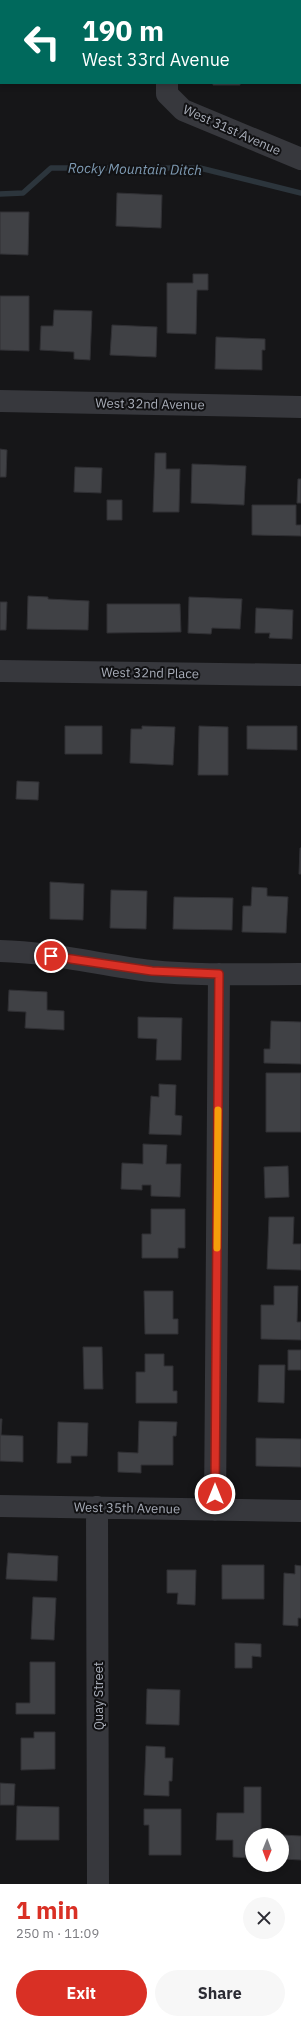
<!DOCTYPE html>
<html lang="en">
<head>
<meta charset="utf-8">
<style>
	body { margin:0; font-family:"IBM Plex Sans",sans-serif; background:#f7f7f7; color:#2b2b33; height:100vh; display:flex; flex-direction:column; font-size:15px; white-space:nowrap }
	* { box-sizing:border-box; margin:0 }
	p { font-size:13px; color:#7c7c81 }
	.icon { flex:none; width:22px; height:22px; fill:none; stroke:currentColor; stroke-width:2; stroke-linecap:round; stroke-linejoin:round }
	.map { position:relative; height:1884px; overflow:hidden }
	.panel { display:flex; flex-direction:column; background:#fff; flex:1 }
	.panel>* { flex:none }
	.banner { position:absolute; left:0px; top:0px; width:301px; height:84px; box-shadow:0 2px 6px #0003; background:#00695c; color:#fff; overflow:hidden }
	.needle { width:26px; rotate:181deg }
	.fabs { position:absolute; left:245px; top:1828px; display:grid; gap:8px }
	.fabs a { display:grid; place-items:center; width:44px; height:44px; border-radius:50%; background:#fff; box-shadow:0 2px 6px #0003; font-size:20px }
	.pin { position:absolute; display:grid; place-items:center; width:34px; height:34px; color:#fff; margin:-17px; border:2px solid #fff; border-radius:50%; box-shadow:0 1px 4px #0007 }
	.me { position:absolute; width:44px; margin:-22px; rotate:0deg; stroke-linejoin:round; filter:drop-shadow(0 0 3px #0008) }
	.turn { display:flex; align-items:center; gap:14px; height:84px; padding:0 16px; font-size:18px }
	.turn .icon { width:52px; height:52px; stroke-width:2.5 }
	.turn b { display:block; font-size:28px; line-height:34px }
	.round { display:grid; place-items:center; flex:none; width:42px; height:42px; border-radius:21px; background:#f7f7f7 }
	.overview { display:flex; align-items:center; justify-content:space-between; height:68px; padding:0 16px }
	h1 { font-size:24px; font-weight:700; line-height:30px; color:#d93025 }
	.cta { display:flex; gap:8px; margin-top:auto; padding:8px 16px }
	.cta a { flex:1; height:46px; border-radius:24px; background:#d93025; color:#fff; font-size:16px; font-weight:700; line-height:46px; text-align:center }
	.cta a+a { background:#f7f7f7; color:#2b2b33 }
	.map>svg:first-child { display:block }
</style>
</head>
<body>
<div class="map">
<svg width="301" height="1884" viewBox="0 0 301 1884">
	<rect width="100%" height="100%" fill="#161618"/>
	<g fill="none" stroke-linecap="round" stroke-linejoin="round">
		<path stroke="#2c353c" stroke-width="5.5" d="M0,194L23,193L51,168H200L301,193"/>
	</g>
	<path fill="#404145" stroke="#303034" d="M213,0H249V1H213Z
		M213,83H240V85H213Z
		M117,193L162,195L161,228L116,226Z
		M0,212H29L28,255L0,254Z
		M193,274H208V290H197L196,334L167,333V283H193Z
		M0,296H29V351L0,350Z
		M54,310L92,311L90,360L74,359V352L40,350L41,326H53Z
		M112,325L157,327L156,357L110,355Z
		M216,337L265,339V350H262V370L215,369Z
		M0,449L7,450L6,477H0Z
		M155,453H166V469H180L179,512H153Z
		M192,464L246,466L244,505L191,503Z
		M75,467L102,468L101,493L74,492Z
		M298,479H301V503H297Z
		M107,500H122V520H107Z
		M252,505H296V525H301V536L252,535Z
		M28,596L48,597V599L89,601L88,630L27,629Z
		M189,597L242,599L240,629L212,628L211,634L188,633Z
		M0,602H7L6,630H0Z
		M107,604H180L181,632L107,633Z
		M256,608L293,610L292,639L269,638L270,633H255Z
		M65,726H102V754H65Z
		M142,726L175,727L173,765L130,763L131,729H142Z
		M199,726L228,727V775H198Z
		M247,726H297V750L247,749Z
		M17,781L39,782L38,800L16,799Z
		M300,848H301V874H299Z
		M50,882L84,884L83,920L50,919Z
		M252,887L267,888V896L288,897L286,933L242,932L243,906H251Z
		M111,890L147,891L146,929L110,928Z
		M174,897L233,898L232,930L173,929Z
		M9,990L47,992V1010L64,1011V1030L25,1028L26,1012L8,1011Z
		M138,1017L182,1018L181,1060H156L157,1039L138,1038Z
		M271,1021L301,1022V1064L264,1063V1049H270Z
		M266,1073H301V1132H266Z
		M159,1084L176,1085L175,1115L182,1116L181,1135L149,1134L151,1096L159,1097Z
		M143,1144L167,1145L166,1164H181L180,1197L151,1196V1185H142V1190L121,1189L122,1163L143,1164Z
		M288,1166L289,1197L265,1198L264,1167Z
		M151,1209H185V1248H178V1258H142V1234H151Z
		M269,1217H294L293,1244H301V1270L267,1269Z
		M274,1286H298L297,1322H301V1340L261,1339V1305H274Z
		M144,1291H173V1319H178V1334H145Z
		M83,1347H102L103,1389H84Z
		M288,1350H301V1370H288Z
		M145,1354H164V1366H173V1391H177V1403H136V1372H145Z
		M259,1365H285L284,1403L258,1402Z
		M0,1419H2L1,1435L23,1436V1462L0,1461Z
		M139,1421L177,1422L176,1436H173V1465H141V1473L118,1472V1452L138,1453Z
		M58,1422L88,1423L87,1456H71V1463H57Z
		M256,1438L301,1439V1467L256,1466Z
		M8,1553L58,1556L57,1581L6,1579Z
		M222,1565H264V1599H222Z
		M295,1565L301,1566V1618H298V1626L283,1625L284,1573L295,1574Z
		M167,1570H196L195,1605L177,1604L178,1593H167Z
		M33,1597L56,1598L54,1640L31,1639Z
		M235,1643L261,1644V1657L252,1656V1668H235Z
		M30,1662H55V1714H16V1703H30Z
		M147,1689L180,1690L179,1725L146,1724Z
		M34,1732H55V1769L21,1770V1738H34Z
		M146,1746L165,1747V1758H173L172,1781H169V1796L144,1795Z
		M0,1783L15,1784L14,1805H0Z
		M244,1787H261V1835H252V1858L233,1857V1840H216L217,1813H244Z
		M17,1806L59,1807V1840H16Z
		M144,1809H181V1855H149V1825H144Z
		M282,1835L301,1836V1860L282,1859Z"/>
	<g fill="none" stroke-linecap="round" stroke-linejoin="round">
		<path stroke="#37383d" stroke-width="22" d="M170,1V0
			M167,83V94L183,110L301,159
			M0,401L301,407
			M0,671L301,675
			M0,951C51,952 101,965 151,971C201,976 251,974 301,974
			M0,1506L301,1511
			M97,1507L98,1884
			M215,1510L219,974"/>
	</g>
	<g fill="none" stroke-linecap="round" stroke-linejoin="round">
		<g stroke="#8d1f18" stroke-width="10">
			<path id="route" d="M51,956L152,971L219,974L215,1494"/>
		</g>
		<use href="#route" stroke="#d93025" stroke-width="7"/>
		<path stroke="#f59e0b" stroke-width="7" d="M217,1248L218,1110"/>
	</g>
	<g text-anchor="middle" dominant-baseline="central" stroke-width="4" stroke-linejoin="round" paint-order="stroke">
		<g font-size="13" fill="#a8adb8" stroke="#111113">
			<text transform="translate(232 130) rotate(24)">West 31st Avenue</text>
			<text transform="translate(150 404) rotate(1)">West 32nd Avenue</text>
			<text transform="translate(150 673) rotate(1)">West 32nd Place</text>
			<text transform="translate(127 1508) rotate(1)">West 35th Avenue</text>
			<text transform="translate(98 1696) rotate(-90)">Quay Street</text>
		</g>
		<g font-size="14" font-style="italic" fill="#7f9bb3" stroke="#111113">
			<text transform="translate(135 169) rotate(1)">Rocky Mountain Ditch</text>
		</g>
	</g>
</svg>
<div class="fabs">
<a><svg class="needle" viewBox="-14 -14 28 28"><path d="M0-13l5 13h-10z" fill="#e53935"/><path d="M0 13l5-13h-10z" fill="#7c7c81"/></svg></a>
</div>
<div class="pin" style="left:51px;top:956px;background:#d93025"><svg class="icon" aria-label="arrive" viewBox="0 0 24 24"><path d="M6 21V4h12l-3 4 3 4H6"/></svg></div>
<svg class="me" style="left:215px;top:1494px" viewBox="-20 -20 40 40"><circle r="17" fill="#d93025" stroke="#fff" stroke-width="3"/><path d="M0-11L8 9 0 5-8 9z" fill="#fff"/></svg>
<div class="banner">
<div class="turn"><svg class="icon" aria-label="left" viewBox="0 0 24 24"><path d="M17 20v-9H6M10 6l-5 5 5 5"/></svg><div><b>190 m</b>West 33rd Avenue</div></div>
</div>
</div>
<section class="panel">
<div class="overview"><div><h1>1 min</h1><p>250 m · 11:09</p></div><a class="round"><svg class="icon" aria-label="close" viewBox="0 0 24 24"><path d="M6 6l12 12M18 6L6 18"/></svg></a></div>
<div class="cta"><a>Exit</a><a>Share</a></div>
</section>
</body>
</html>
